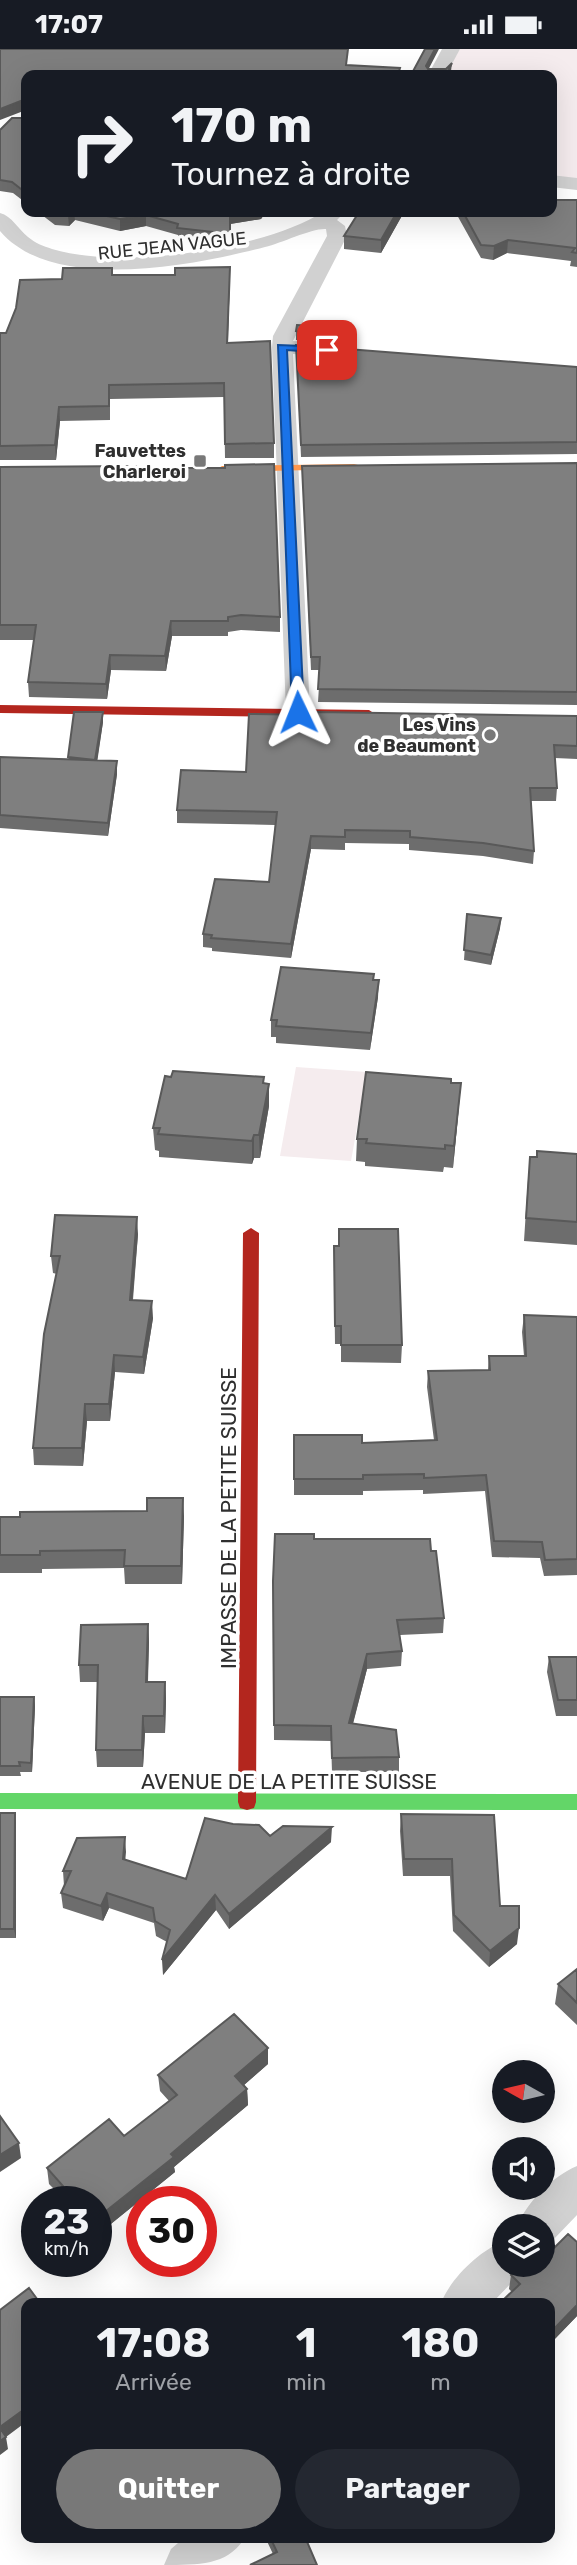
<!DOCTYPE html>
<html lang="fr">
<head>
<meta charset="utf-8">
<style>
	body { margin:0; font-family:Rubik,sans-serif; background:#242831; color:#f1f3f6; height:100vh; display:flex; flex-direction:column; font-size:26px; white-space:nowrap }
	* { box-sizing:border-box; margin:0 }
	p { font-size:23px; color:#9ea1a6 }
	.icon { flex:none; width:38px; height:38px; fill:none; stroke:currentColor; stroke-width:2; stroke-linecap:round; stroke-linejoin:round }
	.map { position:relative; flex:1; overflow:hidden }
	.details { position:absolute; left:21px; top:2249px; width:534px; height:245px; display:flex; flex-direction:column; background:#171b24; border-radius:14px; box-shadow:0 7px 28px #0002 }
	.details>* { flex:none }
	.guide { position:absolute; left:21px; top:21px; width:536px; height:147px; border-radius:14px; box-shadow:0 7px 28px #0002; background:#171b24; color:#f1f3f6; overflow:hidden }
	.needle { width:46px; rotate:278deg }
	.buttons { position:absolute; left:492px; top:2011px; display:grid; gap:14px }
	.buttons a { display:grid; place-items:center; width:63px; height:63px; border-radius:50%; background:#171b24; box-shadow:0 7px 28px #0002; font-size:35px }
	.speed { position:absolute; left:21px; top:2137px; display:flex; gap:14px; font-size:35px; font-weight:700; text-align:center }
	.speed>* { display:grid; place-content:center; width:91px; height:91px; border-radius:50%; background:#171b24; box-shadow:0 7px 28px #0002; line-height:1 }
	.speed small { font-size:18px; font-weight:400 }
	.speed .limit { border:10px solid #d22; background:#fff; color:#111 }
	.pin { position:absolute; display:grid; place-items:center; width:60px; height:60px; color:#fff; margin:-30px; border-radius:14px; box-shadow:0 4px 10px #0006 }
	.me { position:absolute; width:77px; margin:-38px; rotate:358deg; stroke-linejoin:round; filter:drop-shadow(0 0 5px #0008) }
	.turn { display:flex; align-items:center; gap:24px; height:147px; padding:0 35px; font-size:32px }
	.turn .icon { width:91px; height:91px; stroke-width:2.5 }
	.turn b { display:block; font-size:49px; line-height:60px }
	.eta { display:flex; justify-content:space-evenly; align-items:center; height:119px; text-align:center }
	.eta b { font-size:42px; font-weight:700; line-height:49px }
	.cta { display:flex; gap:14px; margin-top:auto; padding:14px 35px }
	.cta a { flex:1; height:80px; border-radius:42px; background:#787878; color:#fff; font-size:28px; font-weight:700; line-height:80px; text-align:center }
	.cta a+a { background:#242831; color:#f1f3f6 }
	.status { display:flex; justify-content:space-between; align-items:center; height:49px; padding:0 35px; background:#171b24; direction:ltr }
	.status svg { height:19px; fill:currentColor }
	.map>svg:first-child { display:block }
</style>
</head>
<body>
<div class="status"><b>17:07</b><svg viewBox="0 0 49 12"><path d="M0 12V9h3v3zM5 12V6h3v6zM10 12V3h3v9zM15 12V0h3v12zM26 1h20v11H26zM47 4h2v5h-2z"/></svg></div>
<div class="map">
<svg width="577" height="2516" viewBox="0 0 577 2516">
	<rect width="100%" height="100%" fill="#fff"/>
	<path fill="#f5ecee" d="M457,0H577V130L551,128V26H442Z
		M296,1018L367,1023L351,1112L280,1107Z"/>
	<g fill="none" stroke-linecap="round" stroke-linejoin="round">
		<path fill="#d1d1d1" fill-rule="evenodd" d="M442,0H460L446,26H428Z
			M551,126L577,129V141L551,138Z
			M323,163H345L337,171L345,177L347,187L293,292L339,295L346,297L349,301L346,305L339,307L293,305L310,663L307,668L298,670L289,668L286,663L272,298L273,287L327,187L326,180C312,179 282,194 265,198C196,216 53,245 0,182V164C12,167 18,180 28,188C35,194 43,197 52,200C121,221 262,201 323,163Z
			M577,2117V2166L553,2191L542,2195V2177H517C527,2153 553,2127 577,2117Z
			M504,2192V2216H524L519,2226L492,2254H441C451,2229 479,2202 504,2192Z
			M185,2488H245C229,2516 200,2516 164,2516L171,2500Z"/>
		<path fill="#63d668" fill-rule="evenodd" d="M0,1744L577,1745V1761L0,1760Z"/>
		<path fill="#ff974d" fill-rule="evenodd" d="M354,415L358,416V420L222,423L217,420L222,417Z"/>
		<path fill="#b3261e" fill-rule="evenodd" d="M0,656L369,661L375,665L369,669L0,664Z
			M251,1179L259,1184L256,1753L254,1759L247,1761L240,1759L238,1753L243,1184Z"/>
	</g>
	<path fill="#6d6d6d" d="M26,69V154L13,144L0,142V81Z
		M577,151V218L570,217L571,212L507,204L493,211L481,209L457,166V163H551Z
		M38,163H266L261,170L230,175V194L222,195L178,190V186L146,177L120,182L75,171L69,177L55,176Z
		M404,163L381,204L344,200V187Z
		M230,218L228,294L274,394V409H225L224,348L110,350V371L60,372L56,411H0V284H6L62,230L113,226H175Z
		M339,279V288L337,294L296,291V282Z
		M296,296L577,318V405L301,408Z
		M577,414V656L318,653L320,621H311L302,417Z
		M0,418L137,419L280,568V583L241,581L228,583V587H172L166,622L111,621L107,650L29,648L28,633L34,591H0Z
		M103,663V673L97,711L117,712V725L108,787L0,779V708L69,710L68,708Z
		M577,667V710L555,709L557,739L556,752H531L534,802L533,815L483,807L409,801V795L345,794V801L311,800L291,909L212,902V899L203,898V885L269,833L275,776L177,774V761L246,723Z
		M467,865L501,869L500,879L491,916L464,911Z
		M378,948L370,1001L276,994V988H271V971Z
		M171,1028H264V1034L269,1035V1057L260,1109H254L252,1115L159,1108V1102L155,1101L153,1079Z
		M451,1034L459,1057L453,1119L444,1118L443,1123L365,1117V1113L356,1112L357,1090Z
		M577,1105V1196L524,1192L528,1130L536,1108Z
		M138,1185L133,1251L153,1269L144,1325L115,1323L110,1372H87L83,1417L34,1416L33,1399L57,1225L53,1224L51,1207Z
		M334,1214L402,1296L401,1314L341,1313V1295H335Z
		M524,1266L577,1268V1526L544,1527L540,1509L492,1508L485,1442L423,1445V1441L363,1442V1446H294V1386L362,1394L434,1391L427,1338L428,1322L488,1321L489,1307H524L522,1283Z
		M184,1467L182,1535H125L124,1519L42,1520V1524H0V1468Z
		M314,1490L431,1502L444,1569L443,1584L400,1586L402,1602L401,1617L367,1620L353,1675L399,1708V1723H332L331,1692L274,1691L273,1532Z
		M148,1575L149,1593L148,1633H165L166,1650L165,1684H145L143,1718H97L96,1701L98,1633H80L79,1616Z
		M549,1608H577V1667H556L547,1623Z
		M0,1648H34L35,1657L32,1723H20L21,1727H0Z
		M0,1764H15L16,1774V1889H0Z
		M401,1765L494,1766L500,1857L517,1895L489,1918L453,1882L450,1827H403L400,1782Z
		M270,1787L331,1793L229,1880L216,1861L163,1926L167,1893L156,1887L154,1874L109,1859L103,1872L63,1859L61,1844L64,1837L63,1822L125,1788V1811L186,1830Z
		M577,1920V1976L555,1955L558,1935Z
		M268,2015L244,2036L247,2040L248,2056L174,2118L175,2123L96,2187V2152H47V2149L56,2142L49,2135L47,2119L124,2087L169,2052L160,2042L158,2026Z
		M511,2226L577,2267L550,2295V2254L512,2243L509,2240Z
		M265,2488H305L273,2505Z"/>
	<path fill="#595959" d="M435,0H439L426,25V17Z
		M452,14L451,22L449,26H446Z
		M26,50V61L0,71V60Z
		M71,163H74L75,171L69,177L68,166Z
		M230,163H266L261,170L230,175Z
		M397,163H404L381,204V191Z
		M146,166V177L120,182V170Z
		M230,183V194L222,195V184Z
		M508,191L507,204L493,211L494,197Z
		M230,218V232L227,308V294Z
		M59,358L60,372L56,411L55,396Z
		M171,572L172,587L166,622L165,607Z
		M110,606L111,621L107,650L106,635Z
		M103,663V673L96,721L95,711Z
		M117,712V725L108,787V774Z
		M311,787V800L291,909V895Z
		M501,869L500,879L491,916V906Z
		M379,931L378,948L370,1001L371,984Z
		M461,1034L459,1057L453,1119L454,1097Z
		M269,1035V1057L260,1109L259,1086Z
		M254,1086V1109L252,1115V1092Z
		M137,1168L138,1185L131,1268L130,1251Z
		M152,1252L153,1269L144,1325L143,1308Z
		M114,1306L115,1323L110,1372L109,1355Z
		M85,1355L87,1372L83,1417L82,1399Z
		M183,1449L184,1467L182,1535L181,1517Z
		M148,1575L149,1593L147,1650L146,1633Z
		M367,1605V1620L349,1689V1674Z
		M165,1633L166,1650L165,1684L164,1667Z
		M34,1648L35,1657L32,1723L31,1714Z
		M143,1667L145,1684L143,1718L142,1701Z
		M15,1764L16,1774V1889L14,1880Z
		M332,1778L331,1793L229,1880V1865Z
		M125,1788L126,1803L124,1825L123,1810Z
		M107,1844L109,1859L103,1872L101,1857Z
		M215,1846L216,1861L163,1926L162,1911Z
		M519,1879L517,1895L489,1918L490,1902Z
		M268,1999V2015L236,2043L235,2027Z
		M247,2040L248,2056L174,2118L175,2123L96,2187V2170Z
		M19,2094L21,2109L0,2123V2106Z
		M577,2256V2267L550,2295V2284Z
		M26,2359V2373L6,2388L8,2400L0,2406V2378Z"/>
	<path fill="#7f7f7f" stroke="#595959" stroke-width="2" d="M0,0H348L346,16L400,19L398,26H26V50L0,60Z
		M425,0H435L426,17L428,20H446L452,14L446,26H411Z
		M12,69H26V144L12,133L0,131V81Z
		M551,151H577V204L572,203L575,199L508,191L494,197L481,196L463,163H551Z
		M52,163H71L68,166L55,164Z
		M89,163H233H230V183L222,184L177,179L178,175L146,166L120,170Z
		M359,163H397L381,191L344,187Z
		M230,218L227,294L270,292L274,394L225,395L224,334L109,336V357L59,358L55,396L0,397V284H6L16,259L20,231L62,230L63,219H112V226H175V219Z
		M297,276L339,279L337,285L296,282Z
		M296,296L577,318V393L301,396Z
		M577,414V643L318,640L320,608H311L302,417Z
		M274,415L280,568L241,566L228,568V572H171L165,607L110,606L106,635L28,633L36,576H0V418L137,417V419H225V416Z
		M74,663H103L95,711L68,708Z
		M317,663L577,667V697L554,696L557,739H530L534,802L483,794L410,788V782L345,781V788L311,787L291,895L211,889L212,886L203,885L215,830L269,833L277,763L177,761L181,721L246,723L249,665L317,666Z
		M0,708L117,712L108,774L0,766Z
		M467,865L501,869L491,906L464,901Z
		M281,918L374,925L373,931H379L371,984L276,977L277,971H271Z
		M173,1022L264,1028L263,1034L269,1035L259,1086H254L252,1092L158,1085L160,1079H153L165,1027L171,1028Z
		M366,1023L451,1030V1034H461L454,1097L445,1096V1100L366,1094L367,1090H357Z
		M537,1102L577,1105V1173L526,1169L530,1108H537Z
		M55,1166L137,1168L130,1251L152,1252L143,1308L114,1306L109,1355H85L82,1399H33L44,1285L60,1207H51Z
		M339,1180H398L402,1296H341V1277H335L334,1197H339Z
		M524,1266L577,1268V1510L545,1511L542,1493L494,1492L486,1426L424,1429V1425L363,1426V1430H294V1386H362V1394L437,1391L428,1322L490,1321L489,1307H526Z
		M147,1449H183L181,1517H124L125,1501L40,1502V1506H0V1468H20V1463L147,1462Z
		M275,1485H314V1490H430L431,1502H436L444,1569L397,1571L402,1602L367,1605L349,1674L396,1681L399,1708L332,1709L331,1677L274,1676L273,1532Z
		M148,1575L146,1633H165L164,1667H143L142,1701H96L98,1616H79L81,1576Z
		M549,1608H577V1651H558Z
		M0,1648H34L31,1714L19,1713L20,1717H0Z
		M0,1764H15L14,1880H0Z
		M401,1765L494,1766L500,1857H519V1879L490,1902L454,1866L452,1810H404Z
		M205,1769L233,1775L259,1776L270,1787L283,1777L332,1778L229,1865L215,1846L162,1911L170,1881L155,1872L153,1859L107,1844L101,1857L61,1844L71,1822H63L77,1789L125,1788L123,1810L186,1830Z
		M577,1920V1954L558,1935Z
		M234,1965L268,1999L235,2027L247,2040L171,2105L174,2108L96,2170V2152H50L47,2149L63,2137L47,2119L109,2070L124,2087L177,2046L158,2026Z
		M0,2067L19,2094L0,2106Z
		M568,2185L577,2193V2256L550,2284V2254H500L520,2235L511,2226L519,2216H542V2192L552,2201Z
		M29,2239L40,2254H26V2359L0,2378V2261Z
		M0,2379L6,2388L0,2392Z
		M270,2488H305L317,2516H250L277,2503Z"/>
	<path fill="#1a73e8" stroke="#114b97" stroke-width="2" d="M278,296L327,298L332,301L327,304L287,301L304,663L298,667L292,663Z"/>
	<g fill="#787878" stroke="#fff" stroke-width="2.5">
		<rect x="193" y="405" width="14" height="14" rx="3.5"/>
		<circle cx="490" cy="686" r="7"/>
	</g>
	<g text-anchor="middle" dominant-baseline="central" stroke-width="7" stroke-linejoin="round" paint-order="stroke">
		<g font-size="18" fill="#2f2f2f" stroke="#fff">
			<text transform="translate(172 197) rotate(-6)">RUE JEAN VAGUE</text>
		</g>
		<g font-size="18" font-weight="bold" fill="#2f2f2f" stroke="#fff" text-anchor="end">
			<text x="186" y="402">Fauvettes<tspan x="186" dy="21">Charleroi</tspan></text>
			<text x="476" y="676">Les Vins<tspan x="476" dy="21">de Beaumont</tspan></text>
		</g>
		<g font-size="21" fill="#2f2f2f" stroke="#fff">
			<text transform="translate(228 1469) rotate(-90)">IMPASSE DE LA PETITE SUISSE</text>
			<text x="289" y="1732">AVENUE DE LA PETITE SUISSE</text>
		</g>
	</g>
</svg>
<div class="buttons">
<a><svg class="needle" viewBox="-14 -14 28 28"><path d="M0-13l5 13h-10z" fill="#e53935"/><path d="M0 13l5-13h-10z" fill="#9ea1a6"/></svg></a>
<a><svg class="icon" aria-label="sound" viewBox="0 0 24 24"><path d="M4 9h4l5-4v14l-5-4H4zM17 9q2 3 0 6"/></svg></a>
<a><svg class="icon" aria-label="layers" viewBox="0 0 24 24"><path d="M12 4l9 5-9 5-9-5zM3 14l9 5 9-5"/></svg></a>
</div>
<div class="speed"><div>23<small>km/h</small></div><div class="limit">30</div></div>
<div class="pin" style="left:327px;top:301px;background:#d93025"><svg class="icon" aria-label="arrive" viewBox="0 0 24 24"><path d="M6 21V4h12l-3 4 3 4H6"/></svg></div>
<svg class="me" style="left:298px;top:663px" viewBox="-20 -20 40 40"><path d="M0-17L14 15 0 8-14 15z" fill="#1a73e8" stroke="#fff" stroke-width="4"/></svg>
<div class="guide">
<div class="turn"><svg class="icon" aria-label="right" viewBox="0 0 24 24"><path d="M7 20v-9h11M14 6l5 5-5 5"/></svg><div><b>170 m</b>Tournez à droite</div></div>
</div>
<section class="details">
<div class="eta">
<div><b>17:08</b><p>Arrivée</p></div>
<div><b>1</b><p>min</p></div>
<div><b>180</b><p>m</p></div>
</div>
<div class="cta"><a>Quitter</a><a>Partager</a></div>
</section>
</div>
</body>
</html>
